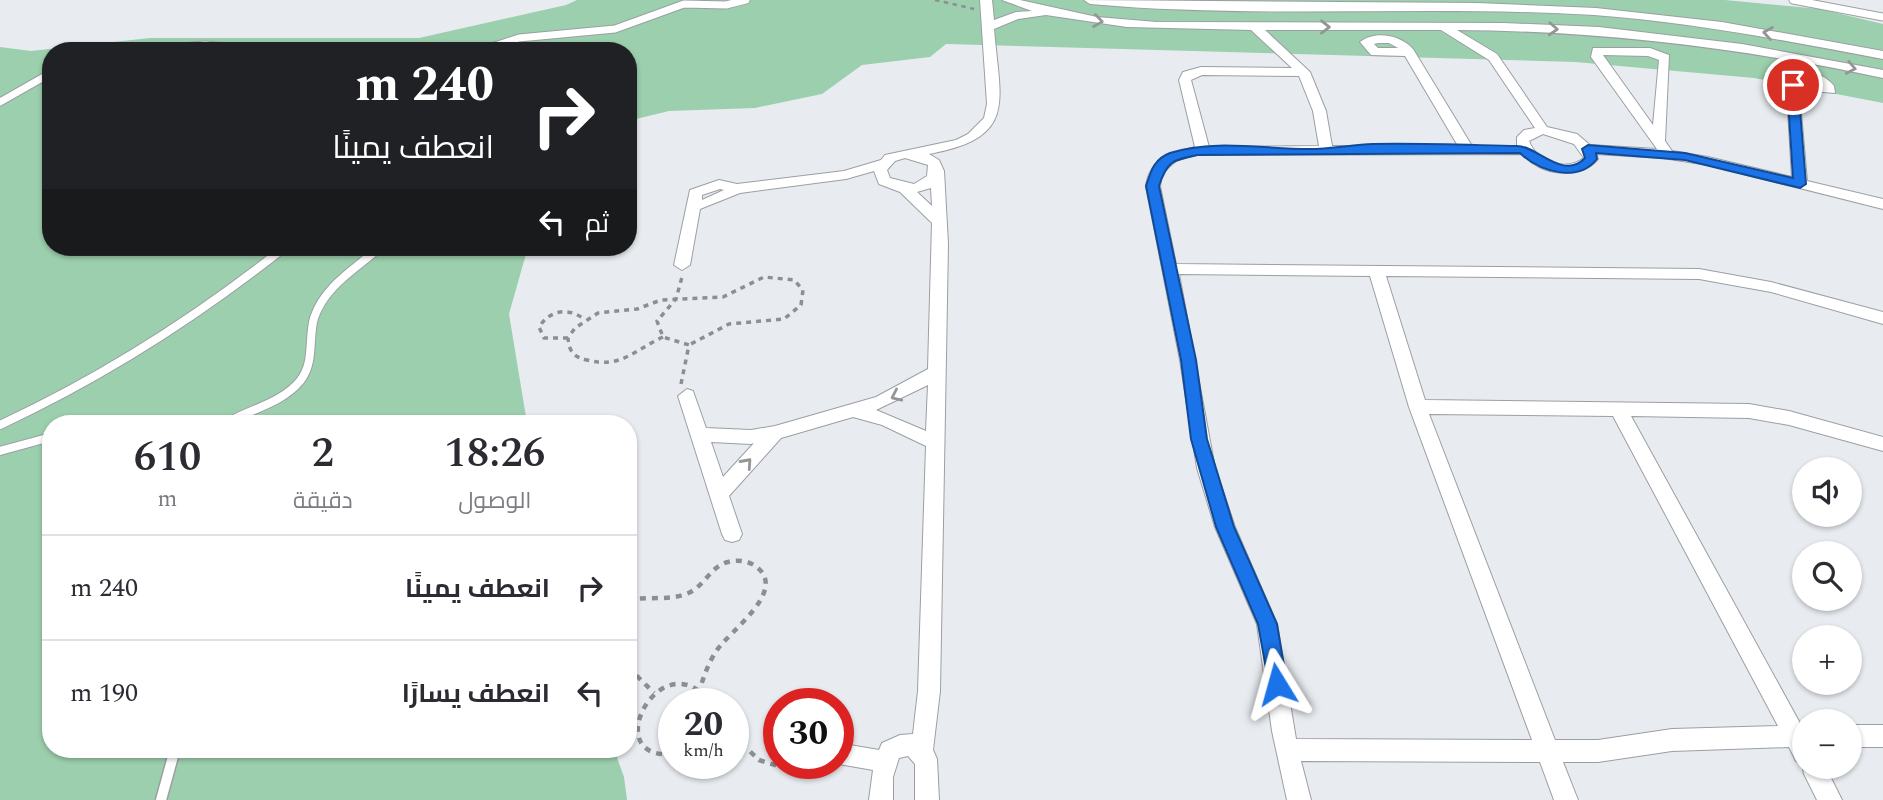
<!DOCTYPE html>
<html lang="ar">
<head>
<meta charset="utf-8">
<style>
	body { margin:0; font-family:Spectral,Cairo,serif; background:#f7f7f7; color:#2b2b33; direction:rtl; height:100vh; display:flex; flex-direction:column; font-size:26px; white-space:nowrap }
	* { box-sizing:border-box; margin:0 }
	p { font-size:23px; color:#7c7c81 }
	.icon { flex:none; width:38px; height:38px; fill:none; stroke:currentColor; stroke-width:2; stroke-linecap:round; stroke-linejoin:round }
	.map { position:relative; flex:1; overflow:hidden; direction:ltr }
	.sheet { position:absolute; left:42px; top:415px; width:595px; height:343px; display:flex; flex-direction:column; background:#fff; border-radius:28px; box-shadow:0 2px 5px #0004; direction:rtl }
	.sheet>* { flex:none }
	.banner { position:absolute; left:42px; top:42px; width:595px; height:214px; border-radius:28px; box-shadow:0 2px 5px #0004; direction:rtl; background:#202124; color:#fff; overflow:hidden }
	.fabs { position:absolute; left:1792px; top:457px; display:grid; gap:14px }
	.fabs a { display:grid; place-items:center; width:70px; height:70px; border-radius:50%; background:#fff; box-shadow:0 2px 5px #0004; font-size:35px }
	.speed { position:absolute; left:658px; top:688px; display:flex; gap:14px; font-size:35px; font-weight:700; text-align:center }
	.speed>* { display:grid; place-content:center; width:91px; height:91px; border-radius:50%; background:#fff; box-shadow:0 2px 5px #0004; line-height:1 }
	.speed small { font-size:18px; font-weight:400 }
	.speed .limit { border:10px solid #d22; background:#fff; color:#111 }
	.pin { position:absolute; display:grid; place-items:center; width:60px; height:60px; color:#fff; margin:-30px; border:4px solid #fff; border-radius:50%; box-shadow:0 2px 7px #0007 }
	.me { position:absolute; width:77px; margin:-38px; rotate:352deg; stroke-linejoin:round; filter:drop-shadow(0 0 5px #0008) }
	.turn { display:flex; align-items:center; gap:24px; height:147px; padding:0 28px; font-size:32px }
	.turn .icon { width:91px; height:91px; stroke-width:2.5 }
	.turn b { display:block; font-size:49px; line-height:60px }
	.then { display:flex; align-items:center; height:66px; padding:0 28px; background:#0003; gap:14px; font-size:26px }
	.eta { display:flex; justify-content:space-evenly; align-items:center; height:119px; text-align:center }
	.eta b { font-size:42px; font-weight:600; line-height:49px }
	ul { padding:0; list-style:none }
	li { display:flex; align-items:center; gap:21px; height:105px; padding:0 28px; border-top:2px solid #e1e1e2 }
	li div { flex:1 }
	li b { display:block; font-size:26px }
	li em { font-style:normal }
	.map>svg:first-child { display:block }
</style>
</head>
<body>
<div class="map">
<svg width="1883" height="800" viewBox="0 0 1883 800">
	<rect width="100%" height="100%" fill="#e8ecf0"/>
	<path fill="#9ccfad" d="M577,0H1725L1820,9L1883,24V103L1754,78L1575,62L946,44L930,57L862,65L822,94L755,108L669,111L628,121V51H51V247H528L509,314L527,423L51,424V749H614L624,777L627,800H0V47L31,51L150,38H419L566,5Z"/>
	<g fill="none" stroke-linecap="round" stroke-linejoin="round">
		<g stroke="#9b9fa3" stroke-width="9">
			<path id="service-far2" d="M1793,0L1883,17
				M135,51L205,45L276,51
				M480,51L519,38L615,29L684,4L726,5L746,0
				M0,102L51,73"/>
		</g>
		<g stroke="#9b9fa3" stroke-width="10">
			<path id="service-far1" d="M225,424C249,409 281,404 300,381C315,362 308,339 314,318C325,285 356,269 380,247
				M0,425C103,377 196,318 285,247
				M0,451L51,437"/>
		</g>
		<g stroke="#9b9fa3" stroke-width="13">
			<path id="service" d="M161,800L175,749"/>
		</g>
		<g stroke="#9b9fa3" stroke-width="2">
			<path id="minor" d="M980,0H992L994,20L1016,12L1032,11L1002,0H1020L1097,17L1157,22L1504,23L1599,27L1742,44L1883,70V78C1742,48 1601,31 1457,30L1497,54L1547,127L1577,134L1590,145L1657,149L1591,57L1593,48H1650L1669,55L1665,141L1672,151L1708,157L1792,177L1786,77C1800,67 1823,72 1834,86L1835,93L1799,90L1807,181L1883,199V209L1708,165L1663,158L1596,154L1598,159C1579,181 1540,175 1522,154L1197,155L1177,160L1162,173L1160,186L1176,264L1699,269L1771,282L1883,312V324L1771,292L1699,279L1386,276L1425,400L1749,404L1789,411L1883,437V451L1789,425L1749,418L1631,416L1801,725H1804V766H1825L1842,800H1817L1804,774L1802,763L1796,761L1789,747L1672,751L1598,762H1563L1578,800H1554L1540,762L1301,761L1311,800H1287L1272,731L1257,624L1215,527L1197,468L1180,360L1146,186C1150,158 1171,153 1195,147L1179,80L1183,72L1201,67L1292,68L1251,30L1127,27L1046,15L1018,19L994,29C1000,102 1018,138 929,154L939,160L944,171L948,244L940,691L933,750L937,759L939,800H915V764L908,756L899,758L893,777V800H869L873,770L833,763H838V743L879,750L882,743L900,735L913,734L918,691L926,446L882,425L853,417L781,438L729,496L742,534L739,540L732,542L725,540L722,534L678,396L687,389L693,391L706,428L751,430L775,426L876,397L928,369L932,223L900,192L879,184L874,171L846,179L740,193L700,209L690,265L682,270L674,265L690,190L719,180L737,184L844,171L881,160L885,155L956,140L968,134L984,118L987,104ZM1265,30H1441L1489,60L1535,128L1524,130L1517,137V146H1472L1413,49C1401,35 1375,30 1360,42L1371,55L1405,56L1458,146H1332L1326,111L1310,72ZM1378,43H1389L1398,48H1378L1374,44ZM1603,55L1648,56L1659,60L1653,125ZM1202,75L1299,76L1313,111L1319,146L1209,147L1191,80ZM1799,80L1819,85L1799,82ZM1543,134L1574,144L1584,158C1565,172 1537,162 1529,141ZM905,158L928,165L927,176L914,184L890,178L887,170L895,161ZM931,188L932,206L917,192ZM720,189L724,190L702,200V195ZM1179,274L1370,276L1409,407L1532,740L1296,739L1277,624L1235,527L1215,468ZM928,385L926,431L876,410ZM1429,414L1613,416L1778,726L1672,729L1598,740H1555ZM711,442L751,444L754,443L723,477Z
				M1084,0L1477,3L1596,8L1722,22L1883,51V59C1787,41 1691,22 1594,15C1426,5 1257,19 1090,4Z
				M1850,725H1883V747H1850Z"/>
		</g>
		<path stroke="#8c8f92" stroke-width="2.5" stroke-dasharray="4.5 4.5" stroke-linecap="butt" d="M935,0L974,9"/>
		<path stroke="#8c8f92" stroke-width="3.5" stroke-dasharray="5 5" stroke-linecap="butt" d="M663,337C634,350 621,369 587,360C574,357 569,352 568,338L575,328L598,313L637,309L661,300L723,297L764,277L794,280L803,290L801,305L784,319L729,324L689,345
			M568,338H544L539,327C550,310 568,307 584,319
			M681,384L689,345L663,337L657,321L676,299L682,277"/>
		<path stroke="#8c8f92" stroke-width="4.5" stroke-dasharray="6 6" stroke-linecap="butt" d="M628,600C647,596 668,601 686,594C704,588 710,566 728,562C738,559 750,561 758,568C786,592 730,631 717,650C709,662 704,675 700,689
			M628,667L654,693
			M733,735L759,760L784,768L785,763
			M674,754C595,762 663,636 711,704"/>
		<use href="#service-far2" stroke="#fff" stroke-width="7"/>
		<use href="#service-far1" stroke="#fff" stroke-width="8"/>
		<use href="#service" stroke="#fff" stroke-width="10"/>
		<use href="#minor" fill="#fff" fill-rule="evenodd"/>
	</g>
	<defs><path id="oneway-chevron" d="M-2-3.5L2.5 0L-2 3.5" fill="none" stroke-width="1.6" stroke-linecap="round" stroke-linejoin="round" transform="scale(1.75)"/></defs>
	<g stroke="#949596">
		<use href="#oneway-chevron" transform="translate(1098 21) rotate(8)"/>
		<use href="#oneway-chevron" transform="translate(1325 27) rotate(1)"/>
		<use href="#oneway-chevron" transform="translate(1553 29) rotate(3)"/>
		<use href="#oneway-chevron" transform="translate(1768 33) rotate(-171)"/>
		<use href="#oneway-chevron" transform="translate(1851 68) rotate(11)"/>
		<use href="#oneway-chevron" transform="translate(896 396) rotate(155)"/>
		<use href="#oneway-chevron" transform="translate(747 463) rotate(-48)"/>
	</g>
	<path fill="#1a73e8" stroke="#114b97" stroke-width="2" d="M1793,81L1798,85L1806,184L1800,188L1685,160L1596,153L1597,159C1578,183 1540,172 1520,153L1197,155C1173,160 1167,161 1159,186L1196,360L1207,439L1234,527L1277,624L1287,684L1284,691L1277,693L1270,691L1258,624L1216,527L1191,439L1181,360L1146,186C1151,171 1154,159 1170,153C1213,139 1264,149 1309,149C1330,149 1351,145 1373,144C1421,143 1469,145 1517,146C1538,146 1563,181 1585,158L1582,149L1588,145L1685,153L1793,178L1787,85Z"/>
</svg>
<div class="fabs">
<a><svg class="icon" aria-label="sound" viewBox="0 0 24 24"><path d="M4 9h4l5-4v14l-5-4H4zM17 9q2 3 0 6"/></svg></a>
<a><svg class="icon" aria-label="search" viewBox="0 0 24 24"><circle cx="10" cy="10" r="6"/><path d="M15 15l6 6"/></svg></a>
<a>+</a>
<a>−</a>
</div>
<div class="speed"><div>20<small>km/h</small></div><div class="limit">30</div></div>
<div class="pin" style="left:1793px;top:85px;background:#d93025"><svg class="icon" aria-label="arrive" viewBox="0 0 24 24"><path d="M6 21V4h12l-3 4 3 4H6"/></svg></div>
<svg class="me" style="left:1277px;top:684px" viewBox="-20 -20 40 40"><path d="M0-17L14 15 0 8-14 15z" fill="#1a73e8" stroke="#fff" stroke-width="4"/></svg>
<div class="banner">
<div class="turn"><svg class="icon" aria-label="right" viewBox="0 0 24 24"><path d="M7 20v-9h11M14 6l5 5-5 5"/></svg><div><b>240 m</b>انعطف يمينًا</div></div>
<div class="then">ثم<svg class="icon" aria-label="left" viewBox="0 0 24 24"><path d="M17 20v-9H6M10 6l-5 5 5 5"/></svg></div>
</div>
<section class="sheet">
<div class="eta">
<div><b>18:26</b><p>الوصول</p></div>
<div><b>2</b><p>دقيقة</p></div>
<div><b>610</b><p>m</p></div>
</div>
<ul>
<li><svg class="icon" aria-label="right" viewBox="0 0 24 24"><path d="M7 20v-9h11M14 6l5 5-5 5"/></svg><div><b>انعطف يمينًا</b></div><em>240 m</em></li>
<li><svg class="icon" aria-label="left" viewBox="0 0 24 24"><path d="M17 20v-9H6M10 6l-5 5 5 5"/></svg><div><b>انعطف يسارًا</b></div><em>190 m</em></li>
</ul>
</section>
</div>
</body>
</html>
